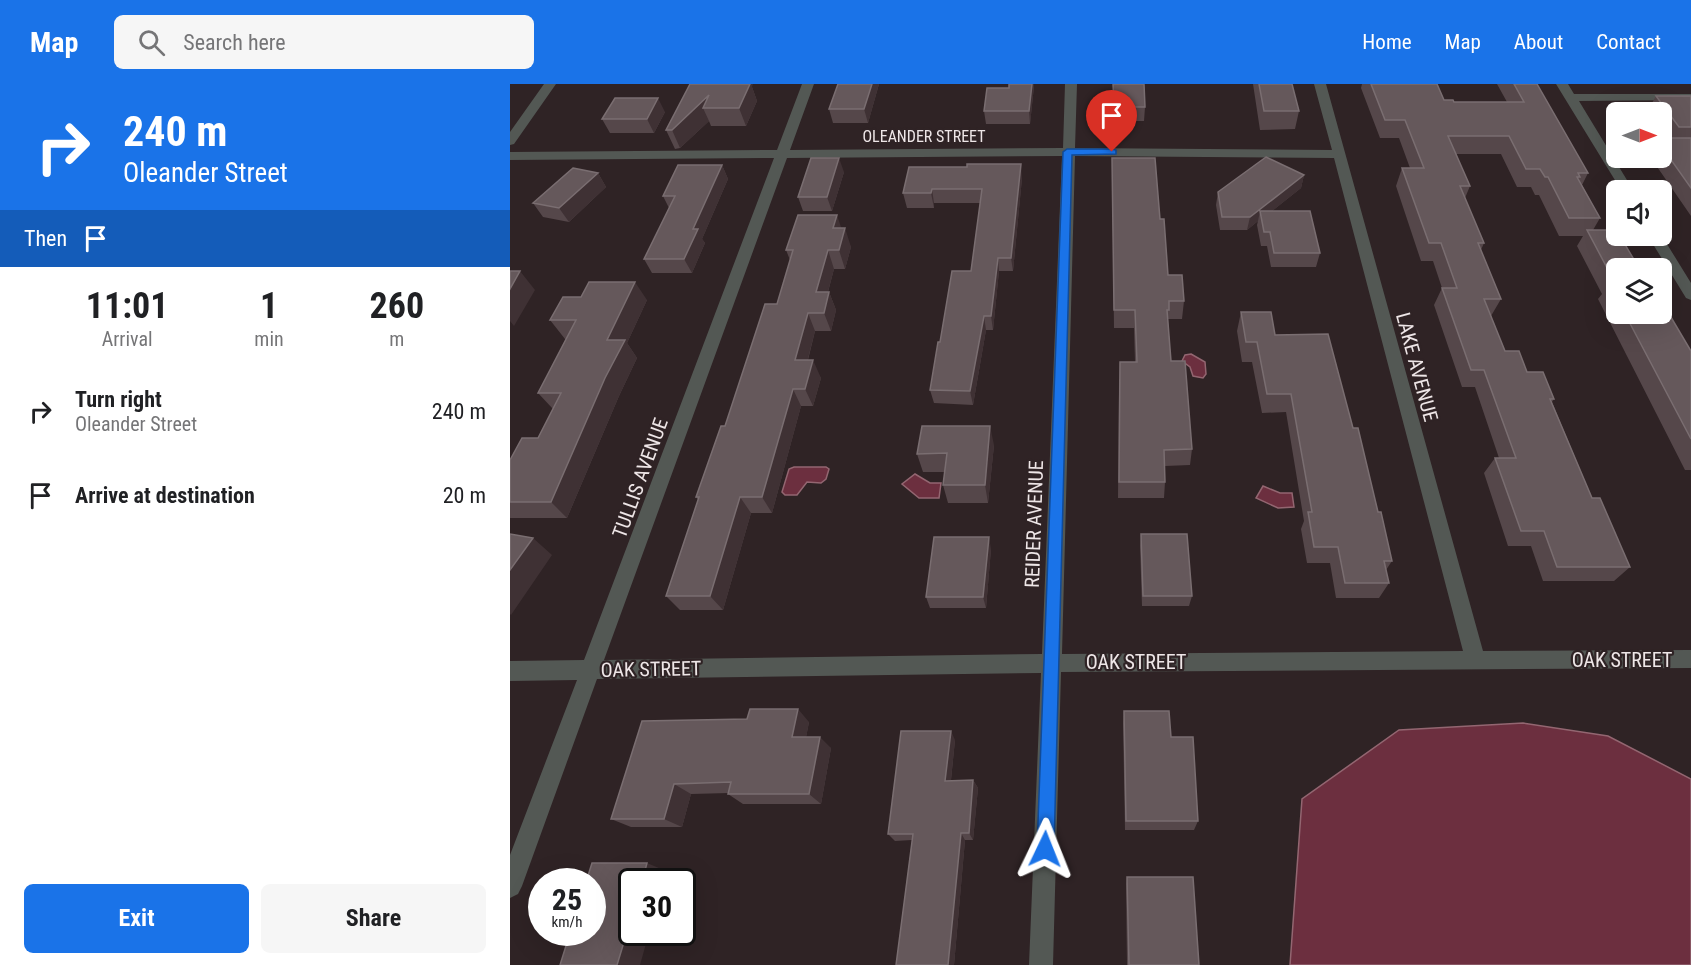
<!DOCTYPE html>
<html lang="en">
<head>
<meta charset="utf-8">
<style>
	body { margin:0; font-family:"Roboto Condensed",sans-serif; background:#f6f6f6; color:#202124; height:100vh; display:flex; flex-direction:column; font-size:22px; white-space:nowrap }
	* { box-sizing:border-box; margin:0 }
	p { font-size:20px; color:#757577 }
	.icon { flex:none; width:33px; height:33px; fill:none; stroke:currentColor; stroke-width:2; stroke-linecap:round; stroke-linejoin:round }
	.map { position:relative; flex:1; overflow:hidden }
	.details { display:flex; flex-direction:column; background:#fff; width:510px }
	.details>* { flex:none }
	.guide { background:#1a73e8; color:#fff; overflow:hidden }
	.needle { width:39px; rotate:90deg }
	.buttons { position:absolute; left:1096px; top:18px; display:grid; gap:12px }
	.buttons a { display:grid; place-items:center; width:66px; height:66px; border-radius:9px; background:#fff; box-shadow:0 6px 24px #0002; font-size:30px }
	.speed { position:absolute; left:18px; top:784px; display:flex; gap:12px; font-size:30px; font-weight:700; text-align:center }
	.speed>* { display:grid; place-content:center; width:78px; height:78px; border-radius:50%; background:#fff; box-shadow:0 6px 24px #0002; line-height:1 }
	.speed small { font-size:15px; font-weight:400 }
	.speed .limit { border:3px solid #111; border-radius:9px; background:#fff; color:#111 }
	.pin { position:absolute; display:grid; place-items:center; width:51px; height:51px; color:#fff; margin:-62px -26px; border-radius:50% 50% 50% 0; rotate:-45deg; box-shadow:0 0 6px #0007 }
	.pin .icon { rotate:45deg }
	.me { position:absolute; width:66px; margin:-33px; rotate:2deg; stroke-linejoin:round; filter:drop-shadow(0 0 4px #0008) }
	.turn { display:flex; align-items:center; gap:21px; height:126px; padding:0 24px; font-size:27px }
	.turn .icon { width:78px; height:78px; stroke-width:2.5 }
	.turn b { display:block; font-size:42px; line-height:51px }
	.then { display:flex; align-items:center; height:57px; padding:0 24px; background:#0003; gap:12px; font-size:22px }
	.eta { display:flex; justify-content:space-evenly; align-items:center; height:102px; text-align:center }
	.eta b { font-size:36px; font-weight:700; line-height:42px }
	.cta { display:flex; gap:12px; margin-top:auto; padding:12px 24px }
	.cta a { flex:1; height:69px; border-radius:9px; background:#1a73e8; color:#fff; font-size:24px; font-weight:700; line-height:69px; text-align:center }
	.cta a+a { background:#f6f6f6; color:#202124 }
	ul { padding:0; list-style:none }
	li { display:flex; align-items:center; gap:18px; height:84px; padding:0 24px }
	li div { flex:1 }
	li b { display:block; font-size:22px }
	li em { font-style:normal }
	header { display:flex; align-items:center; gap:36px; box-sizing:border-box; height:84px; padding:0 30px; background:#1a73e8; color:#fff }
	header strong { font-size:28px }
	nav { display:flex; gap:33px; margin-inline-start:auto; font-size:21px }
	.search { width:420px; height:54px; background:#f6f6f6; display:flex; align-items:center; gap:15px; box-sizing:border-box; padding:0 21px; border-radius:9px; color:#757577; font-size:22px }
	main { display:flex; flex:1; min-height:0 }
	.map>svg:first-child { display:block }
</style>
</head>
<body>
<header>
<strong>Map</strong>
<div class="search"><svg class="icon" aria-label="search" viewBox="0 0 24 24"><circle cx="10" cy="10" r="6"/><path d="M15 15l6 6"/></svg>Search here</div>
<nav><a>Home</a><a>Map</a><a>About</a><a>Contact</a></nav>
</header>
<main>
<section class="details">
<div class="guide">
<div class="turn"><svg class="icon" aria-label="right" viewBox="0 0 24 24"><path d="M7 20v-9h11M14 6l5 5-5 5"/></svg><div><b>240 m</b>Oleander Street</div></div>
<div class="then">Then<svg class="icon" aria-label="arrive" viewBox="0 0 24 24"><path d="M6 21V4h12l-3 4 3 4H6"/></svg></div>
</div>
<div class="eta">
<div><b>11:01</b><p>Arrival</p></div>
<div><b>1</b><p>min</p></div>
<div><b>260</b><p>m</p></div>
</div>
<ul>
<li><svg class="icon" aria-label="right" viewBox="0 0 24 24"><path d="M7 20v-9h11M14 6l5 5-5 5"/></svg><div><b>Turn right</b><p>Oleander Street</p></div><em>240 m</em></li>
<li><svg class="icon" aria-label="arrive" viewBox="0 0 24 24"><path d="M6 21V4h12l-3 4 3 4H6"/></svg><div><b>Arrive at destination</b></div><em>20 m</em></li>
</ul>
<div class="cta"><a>Exit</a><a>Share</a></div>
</section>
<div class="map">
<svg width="1181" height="881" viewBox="0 0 1181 881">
	<rect width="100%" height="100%" fill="#2f2325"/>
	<path fill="#6c2f3f" stroke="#936671" stroke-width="1.5" d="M681,270L695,278L696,290L693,294L683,292L680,283L672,277L675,271Z
		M284,383H316L319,385L316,395L311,399L297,398L287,411H275L272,408L279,385Z
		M405,390L420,399H431L429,414H409L392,400Z
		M753,402L770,409H782L784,423L768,424L746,414Z
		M1013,639L1098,652L1181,695V881H780L792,715L889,646Z"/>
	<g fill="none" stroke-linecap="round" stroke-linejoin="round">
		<path fill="#535854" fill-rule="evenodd" d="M34,0H46L4,60L0,61V48Z
			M292,0H304L280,66L553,64L555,0H567L565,64L822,66L804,0H816L973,567L1181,566V584L551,588L543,881H519L531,589L87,595L12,802L8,810L0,814V771L67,596L0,597V577L74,576L264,74L0,76V68L267,66ZM552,72L532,570L94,576L277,74ZM565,72L824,74L953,567L552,570Z
			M1046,0H1058L1064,10H1181V16L1069,17L1123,106H1111Z
			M1138,152H1152L1181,199V216L1176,214Z"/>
	</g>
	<path fill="#55474a" d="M180,0L242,3L247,17L236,42H201L199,37L170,64L165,65L156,46Z
		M328,0H369L358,39H323L319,25Z
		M603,0L635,23L634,37H603Z
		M743,0H782L789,27L785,45L750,46Z
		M852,0H927L934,16L944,18H997L987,0H1027L1078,89L1072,101L1090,134L1083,146L1107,184V230H1152L1181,267V386H1175L1088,215L1092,210L1067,162L1073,152H1049L1029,111H1025L1021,103H1007L991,70H946L960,102L955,114L974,159L971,166L991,215L981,232L995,267L1017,288L1044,315L1042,318L1082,414L1120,483L1104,497H1033L1021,462H998L974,389L985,374H989L965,303H952L924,221L932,204L923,177H911L886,102L892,84H900L889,54H870L851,4Z
		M524,2L520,40H476L474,27L499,4Z
		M1146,12H1181V132L1141,74H1152V54H1157L1152,46V28H1140L1138,26Z
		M155,28L144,49H100L92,35Z
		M602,74L650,135L658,191L674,217L672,235H658L661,277L682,365L680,381L655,382V398L654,414H608L609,296L625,278L624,244H604Z
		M212,81L218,95L192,155L195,159L182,189H142L134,175L159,124L153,112Z
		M399,83L512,94L503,187H489L483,246H476L463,321L424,319L420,306L430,258L461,187L470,119H424V124H397L393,109Z
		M334,88L322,127H293L288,113Z
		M88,89L96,103L59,138L33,133L23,119Z
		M794,91L791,104L762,127L810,169L806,183H761L757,162H751L747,141L748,137L737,146H710L706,121L708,108Z
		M331,144L341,163L335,185H324L318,208H319L326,226L321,247H305L298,276L311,294L303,322H291L262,429H241L213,526H170L156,512L188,416L186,413L215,342L267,220L280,176L276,166Z
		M71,213L137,216L117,259L127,274L109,312L57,434H0V376L28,354L43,325L28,309L57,255H55L40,236Z
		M731,228L765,251L843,344L882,477L876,486L879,499L869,514H826L820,479H797L791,445L794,437L776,328L752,329L742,278H732L727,247Z
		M484,361L478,419H438L433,401L435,388H413L407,370Z
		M631,450L682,512L679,522H632L630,462Z
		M481,465L476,524H420L416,513Z
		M614,627L661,653L688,737L684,746H615L613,639Z
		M132,637L299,638L296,653L321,664L311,720H233L218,710L219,709L181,710L172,743H121L101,735Z
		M445,656L441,696H463L468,704L463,756H455L444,881H386L402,756L385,757L378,750Z
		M617,793L689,881H617L616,800Z"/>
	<path fill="#3f3134" d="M229,0H243L242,3L247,17L236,42L229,24Z
		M362,0H369L358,39L354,25Z
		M522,0H524V2L520,40L519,27Z
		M199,11L193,24L199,37L170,64L162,46Z
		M148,14L155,28L144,49L137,35Z
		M329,74L334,88L322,127L317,113Z
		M511,80L512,94L503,187L501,174Z
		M212,81L218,95L192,155L195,159L182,189L174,175L183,145Z
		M88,89L96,103L59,138L49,124Z
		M794,91L791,104L752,135L750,127L748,137L737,146L740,133Z
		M422,105L424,119V124L421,109Z
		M327,131L333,149L323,144Z
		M335,144L341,163L335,185L329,166Z
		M318,166L324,185L313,226L306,208Z
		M488,174L489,187L483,246L481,232Z
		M10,187L25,206L4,242L0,237V205Z
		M125,198L137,216L117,259L127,274L109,312L57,434L41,418L95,294L97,256Z
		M319,208L326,226L321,247L314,229Z
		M298,229L305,247L293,294L285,276Z
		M474,232L476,246L463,321L460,307Z
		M303,276L311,294L303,322L295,305Z
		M283,305L291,322L262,429L252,413Z
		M480,342L484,361L478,419L475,401Z
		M230,413L241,429L213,526L200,512Z
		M479,453L481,465L476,524L473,513Z
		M23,454L42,471L1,531L0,530V486Z
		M288,625L299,638L294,664L282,653Z
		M441,647L445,656L440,705L435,697Z
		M310,653L321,664L311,720L299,710Z
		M463,696L468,704L463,756L459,749Z
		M164,700L181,710L172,743L154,735Z
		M451,749L455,756L444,881H438Z
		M137,779L156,787L153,798H132Z
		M122,832V849H139L130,881H107Z"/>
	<path fill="#65585b" stroke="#7a6e71" stroke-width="1.5" d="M180,0H240L229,24H193L199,11L162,46H156Z
		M328,0H362L354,25H319Z
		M499,0H522L519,27H474L477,4H499Z
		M603,0H634L635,23H604Z
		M749,0H782L789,27H754Z
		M861,0H927L934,16H943L944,18H1014L1004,0H1027L1078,89H1068L1070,93H1067L1090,134H1059L1038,93H1035L1030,85H1016L999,52H938L960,102H950L974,159H968L991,215H974L995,267H1009L1017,288H1033L1044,315H1040L1082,414H1090L1120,483H1047L1034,447H1011L985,374H1006L974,286H961L932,204H947L931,159H919L892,84H914L895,36H875Z
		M1146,12H1181V43H1169Z
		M105,14H148L137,35H92Z
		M1152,54H1181V104L1152,63Z
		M756,73L794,91L740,133H712L708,108Z
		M301,74H329L317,113H288Z
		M602,74H645L650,135H654L658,191H672L674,217H659V226H657L661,277H675L682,365L654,366L655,398H609L610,278H627L625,226H604Z
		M457,80H511L501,174H488L481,232H474L460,307L420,306L428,258H430L442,187H461L472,105H422L421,109H393L399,83H457Z
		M168,81H212L183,145H188L174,175H134L165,112H153Z
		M63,84L88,89L49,124L23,119Z
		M750,127H800L810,169H764L760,148H754Z
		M288,131H327L323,144H335L329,166H318L306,208H319L314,229H298L285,276H303L295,305H283L252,413H230L200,512H156L189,413H186L211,342H215L255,220H267L283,166H276Z
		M1077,146H1107V152H1110L1129,184H1107V215L1099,199H1105Z
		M0,187H10L0,205Z
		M79,198H125L97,256H115L95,294L41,418H0V376L12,354H28L51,309H28L66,236H40L53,213H71Z
		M1152,218L1181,267V355L1115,230H1152Z
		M731,228H761L765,251L818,250L843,344H848L868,428H871L882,477H874L879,499H835L828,463H804L798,428H802L781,310H757L747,258H736Z
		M412,342H480L475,401H433L437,369L407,370Z
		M0,450L23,454L0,486Z
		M631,450H677L682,512H633Z
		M424,453H479L473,513H416Z
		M240,625H288L282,653H310L299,710H218L221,698L164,700L154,735H101L132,637L237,635Z
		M614,627H659L661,653H683L688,737H616Z
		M391,647H441L435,697L463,696L459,749H451L438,881H386L403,750H378Z
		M82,779H137L132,798H122V832L107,881H50L60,849H82V798H76Z
		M617,793H683L689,881H619Z"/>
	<path fill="#1a73e8" stroke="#114b97" stroke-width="1.5" d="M602,65L606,66V70L562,71L544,765L541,771L535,774L529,771L527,765L553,68L557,65Z"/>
	<g text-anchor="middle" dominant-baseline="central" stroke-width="4.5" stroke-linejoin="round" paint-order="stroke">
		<g font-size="16" fill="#eee6e7" stroke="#2f2325">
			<text x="414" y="52">OLEANDER STREET</text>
		</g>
		<g font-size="20" fill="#eee6e7" stroke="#2f2325">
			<text transform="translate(907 283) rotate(75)">LAKE AVENUE</text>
			<text transform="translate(130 394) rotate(-70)">TULLIS AVENUE</text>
			<text transform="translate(524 440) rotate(-88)">REIDER AVENUE</text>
			<text x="1112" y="576">OAK STREET</text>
			<text x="626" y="578">OAK STREET</text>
			<text transform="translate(141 585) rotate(-1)">OAK STREET</text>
		</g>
	</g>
</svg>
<div class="buttons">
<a><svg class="needle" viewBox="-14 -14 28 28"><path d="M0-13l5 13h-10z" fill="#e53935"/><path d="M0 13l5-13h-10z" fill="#757577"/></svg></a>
<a><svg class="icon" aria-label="sound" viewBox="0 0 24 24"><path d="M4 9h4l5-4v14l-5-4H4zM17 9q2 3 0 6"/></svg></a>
<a><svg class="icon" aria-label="layers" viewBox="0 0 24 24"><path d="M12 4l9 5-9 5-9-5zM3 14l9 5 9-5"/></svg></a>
</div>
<div class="speed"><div>25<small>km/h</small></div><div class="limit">30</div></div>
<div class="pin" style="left:602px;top:68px;background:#d93025"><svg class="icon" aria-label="arrive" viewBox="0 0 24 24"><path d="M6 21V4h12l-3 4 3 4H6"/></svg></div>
<svg class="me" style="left:535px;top:765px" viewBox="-20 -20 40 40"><path d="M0-17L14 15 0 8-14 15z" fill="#1a73e8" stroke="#fff" stroke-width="4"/></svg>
</div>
</main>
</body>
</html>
